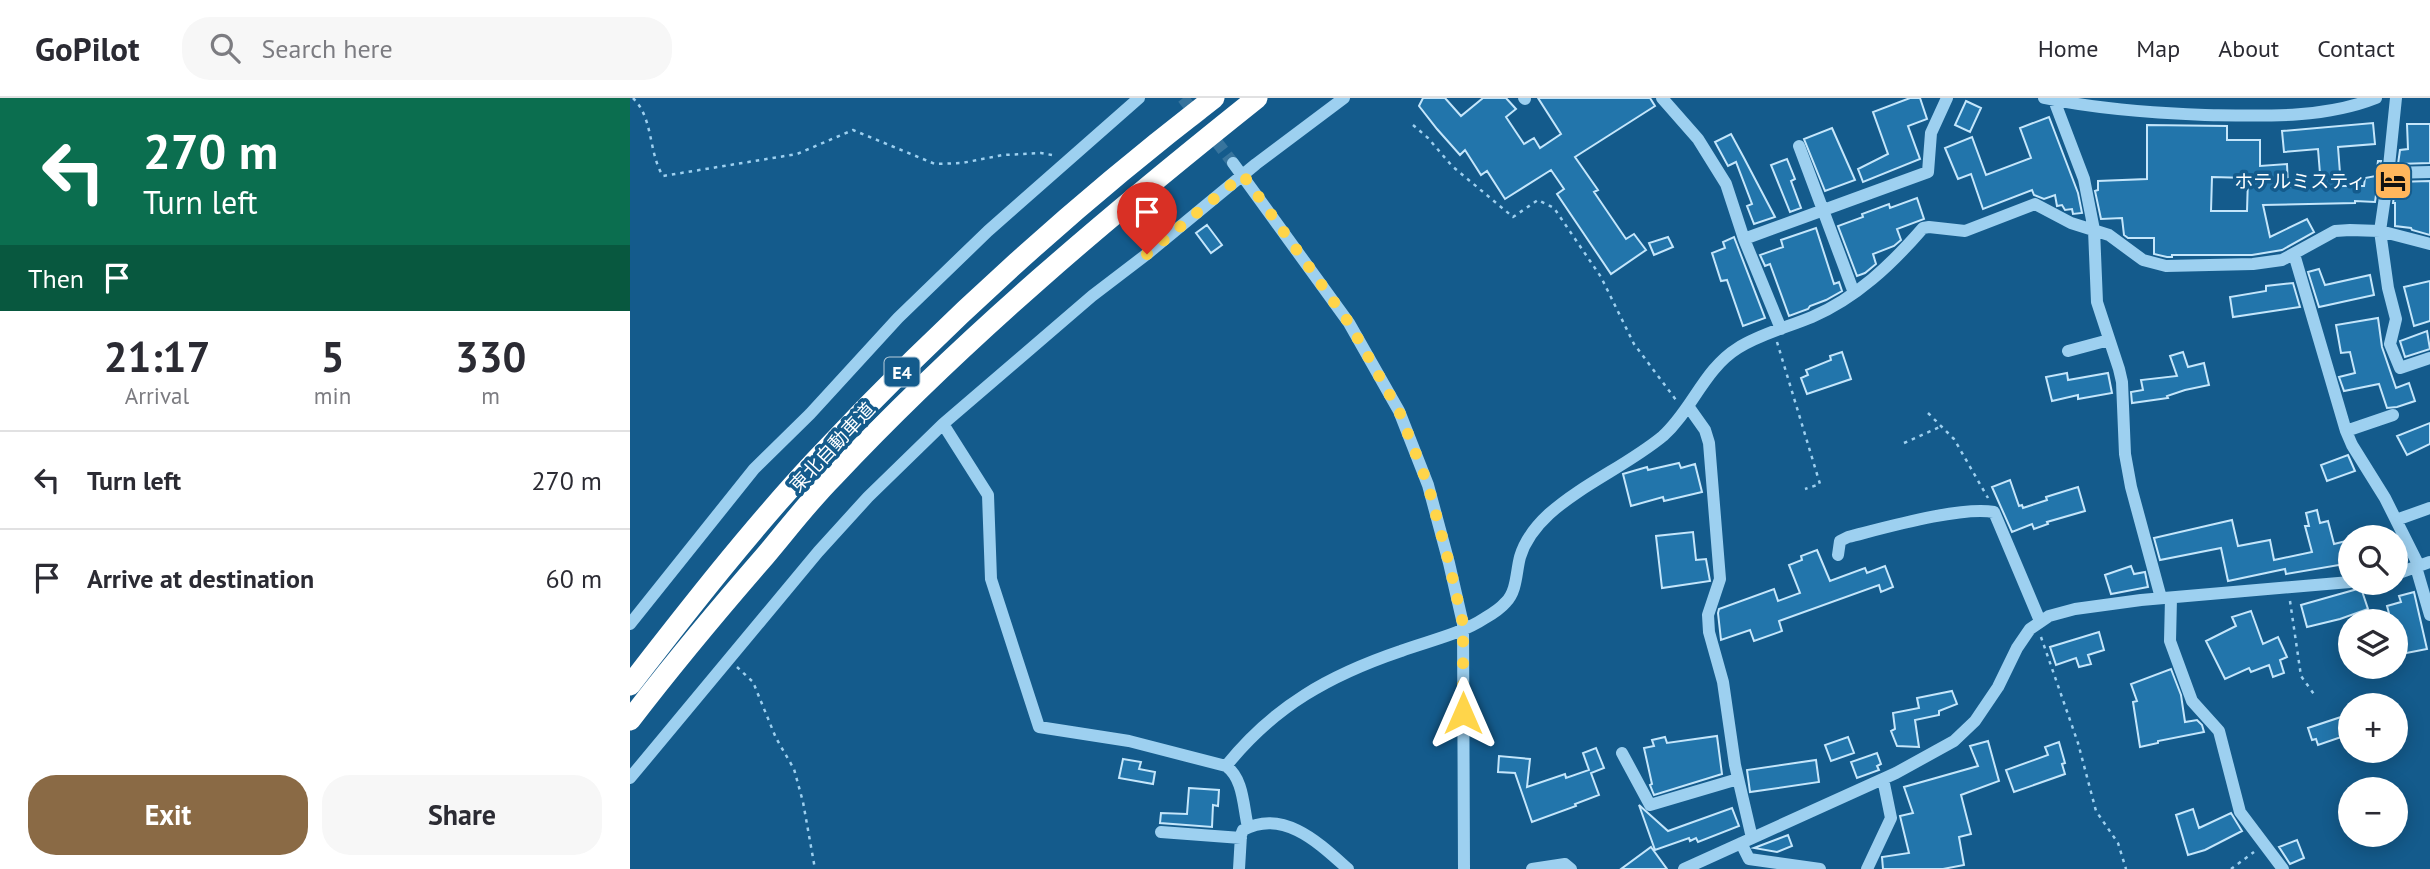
<!DOCTYPE html>
<html lang="en">
<head>
<meta charset="utf-8">
<style>
	body { margin:0; font-family:"PT Sans","Noto Sans JP",sans-serif; background:#f7f7f7; color:#2b2b33; height:100vh; display:flex; flex-direction:column; font-size:26px; white-space:nowrap }
	* { box-sizing:border-box; margin:0 }
	p { font-size:23px; color:#7c7c81 }
	.icon { flex:none; width:38px; height:38px; fill:none; stroke:currentColor; stroke-width:2; stroke-linecap:round; stroke-linejoin:round }
	.map { position:relative; flex:1; overflow:hidden }
	.side { display:flex; flex-direction:column; background:#fff; width:630px }
	.side>* { flex:none }
	.hud { background:#0b6e4f; color:#fff; overflow:hidden }
	.buttons { position:absolute; left:1708px; top:427px; display:grid; gap:14px }
	.buttons a { display:grid; place-items:center; width:70px; height:70px; border-radius:50%; background:#fff; box-shadow:0 4px 18px #0003; font-size:35px }
	.pin { position:absolute; display:grid; place-items:center; width:60px; height:60px; color:#fff; margin:-72px -30px; border-radius:50% 50% 50% 0; rotate:-45deg; box-shadow:0 0 7px #0007 }
	.pin .icon { rotate:45deg }
	.me { position:absolute; width:77px; margin:-38px; rotate:0deg; stroke-linejoin:round; filter:drop-shadow(0 0 5px #0008) }
	.turn { display:flex; align-items:center; gap:24px; height:147px; padding:0 28px; font-size:32px }
	.turn .icon { width:91px; height:91px; stroke-width:2.5 }
	.turn b { display:block; font-size:49px; line-height:60px }
	.then { display:flex; align-items:center; height:66px; padding:0 28px; background:#0003; gap:14px; font-size:26px }
	.eta { display:flex; justify-content:space-evenly; align-items:center; height:119px; text-align:center }
	.eta b { font-size:42px; font-weight:700; line-height:49px }
	.primary-button { display:flex; gap:14px; margin-top:auto; padding:14px 28px }
	.primary-button a { flex:1; height:80px; border-radius:28px; background:#8a6a45; color:#fff; font-size:28px; font-weight:700; line-height:80px; text-align:center }
	.primary-button a+a { background:#f7f7f7; color:#2b2b33 }
	ul { padding:0; list-style:none }
	li { display:flex; align-items:center; gap:21px; height:98px; padding:0 28px; border-top:2px solid #e1e1e2 }
	li div { flex:1 }
	li b { display:block; font-size:26px }
	li em { font-style:normal }
	header { display:flex; align-items:center; gap:42px; box-sizing:border-box; height:98px; padding:0 35px; background:#fff; border-bottom:2px solid #e1e1e2 }
	header strong { font-size:33px }
	nav { display:flex; gap:38px; margin-inline-start:auto; font-size:24px }
	.search { width:490px; height:63px; background:#f7f7f7; display:flex; align-items:center; gap:18px; box-sizing:border-box; padding:0 24px; border-radius:28px; color:#7c7c81; font-size:26px }
	main { display:flex; flex:1; min-height:0 }
	.map>svg:first-child { display:block }
</style>
</head>
<body>
<header>
<strong>GoPilot</strong>
<div class="search"><svg class="icon" aria-label="search" viewBox="0 0 24 24"><circle cx="10" cy="10" r="6"/><path d="M15 15l6 6"/></svg>Search here</div>
<nav><a>Home</a><a>Map</a><a>About</a><a>Contact</a></nav>
</header>
<main>
<section class="side">
<div class="hud">
<div class="turn"><svg class="icon" aria-label="left" viewBox="0 0 24 24"><path d="M17 20v-9H6M10 6l-5 5 5 5"/></svg><div><b>270 m</b>Turn left</div></div>
<div class="then">Then<svg class="icon" aria-label="arrive" viewBox="0 0 24 24"><path d="M6 21V4h12l-3 4 3 4H6"/></svg></div>
</div>
<div class="eta">
<div><b>21:17</b><p>Arrival</p></div>
<div><b>5</b><p>min</p></div>
<div><b>330</b><p>m</p></div>
</div>
<ul>
<li><svg class="icon" aria-label="left" viewBox="0 0 24 24"><path d="M17 20v-9H6M10 6l-5 5 5 5"/></svg><div><b>Turn left</b></div><em>270 m</em></li>
<li><svg class="icon" aria-label="arrive" viewBox="0 0 24 24"><path d="M6 21V4h12l-3 4 3 4H6"/></svg><div><b>Arrive at destination</b></div><em>60 m</em></li>
</ul>
<div class="primary-button"><a>Exit</a><a>Share</a></div>
</section>
<div class="map">
<svg width="1800" height="771" viewBox="0 0 1800 771">
	<rect width="100%" height="100%" fill="#145b8c"/>
	<path fill="#2275ab" stroke="#c4e6fb" stroke-width="2" fill-rule="evenodd" d="M793,0H815L831,18L853,0H876L886,11L876,19L894,46L904,40L910,50L931,36L908,0H1020L1025,8L945,59L968,92L964,94L996,141L1004,136L1016,152L981,176L927,96L934,91L921,72L875,101L857,73L851,77L835,52L830,57L807,31L789,8Z
		M1280,0H1290L1297,21L1278,28L1290,61L1233,84L1228,71L1258,56L1243,14Z
		M1336,3L1351,10L1340,34L1325,27Z
		M1419,19L1448,95L1452,115L1443,116L1442,111L1435,112L1432,107L1427,108L1425,97L1414,101L1404,97L1402,92L1353,111L1341,76L1328,81L1315,50L1342,39L1356,77L1401,60L1390,30Z
		M1743,25L1745,46L1708,49L1711,88H1734L1735,80L1746,78L1748,63H1751L1745,104L1725,103V105L1633,107L1640,139L1677,121L1684,134L1652,152L1622,157H1542V159H1537L1524,156V140H1498L1494,137L1492,120L1471,121L1465,93L1468,92V83L1517,81V27L1597,28V42H1630V68L1657,66L1658,89L1691,88L1688,51L1654,54L1652,33ZM1582,79L1618,80L1617,113H1581Z
		M1777,26H1800V65L1768,66L1770,52L1778,51Z
		M1202,30L1225,82L1195,93L1174,41Z
		M1101,36L1114,60L1145,119L1124,126L1117,108L1122,106L1106,64L1098,68L1085,44Z
		M1157,61L1165,81L1161,83L1171,110L1160,114L1141,67Z
		M1800,83V137L1782,132L1781,130L1765,128V105H1763L1766,84Z
		M1287,100L1294,121L1267,131L1271,142L1264,148L1243,156L1246,166L1235,175L1227,178L1208,128L1233,119L1232,116L1259,106L1260,110Z
		M577,127L592,147L581,155L566,135Z
		M1186,130L1204,186L1209,184L1212,193L1196,202L1180,208L1178,211L1159,218L1140,166L1135,168L1130,157L1153,149L1151,142Z
		M1038,139L1043,149L1024,157L1019,145Z
		M1104,139L1135,220L1113,228L1097,182L1091,183L1082,155L1095,150L1093,144Z
		M1689,171L1695,187L1740,177L1744,197L1689,209L1678,174Z
		M1800,183V223L1784,228L1774,189Z
		M1663,185L1670,209L1603,219L1600,199L1636,193V188Z
		M1748,220L1752,249L1766,290L1779,285L1785,303L1767,309L1757,310L1749,286L1714,293L1709,279L1725,275L1720,254L1711,255L1706,227Z
		M1797,233L1800,251L1775,259L1770,243Z
		M1212,254L1221,281L1177,296L1171,280L1178,277L1176,272L1201,262L1200,258Z
		M1553,254L1558,269L1574,265L1579,287L1555,292L1537,298L1538,300L1502,305L1501,294L1513,292L1511,282L1547,278L1540,258Z
		M1437,275L1438,282L1478,275L1482,295L1448,301V297L1422,303L1416,279Z
		M1800,325V346L1777,357L1767,338Z
		M1718,357L1725,373L1697,383L1691,367Z
		M1049,365L1051,370L1065,366L1072,394L1034,403L1033,399L1001,408L993,376L1017,369L1018,372Z
		M1380,382L1389,408L1392,407L1393,410L1417,402L1416,399L1448,389L1455,413L1417,424L1418,426L1404,431L1402,426L1382,434L1362,389Z
		M1687,412L1690,425L1698,423L1704,446L1720,442V457L1713,459L1715,466L1656,476L1655,471L1598,483L1591,450L1530,462L1524,440L1602,422L1608,448L1640,442L1644,462L1682,454L1675,428H1679L1676,415Z
		M1063,434L1066,462L1076,461L1080,483L1032,490L1026,438Z
		M1187,452L1200,483L1235,470L1237,475L1255,468L1263,489L1251,494L1249,487L1149,523L1152,533L1124,543L1120,532L1091,542L1088,515L1089,511L1144,491L1148,503L1170,495L1159,467L1172,462L1171,458Z
		M1501,468L1504,476L1515,474L1518,489L1481,496L1475,477Z
		M1731,490L1738,511L1710,521L1677,529L1671,507Z
		M1784,494L1797,551L1766,557V523H1761L1757,508L1771,504L1769,498Z
		M1621,513L1633,546L1648,539L1657,559L1650,562L1654,575L1643,579L1639,567L1621,574L1619,570L1595,581L1576,543L1606,528L1602,519Z
		M1469,534L1474,552L1458,557L1461,566L1449,569L1446,560L1426,567L1420,549Z
		M1541,571L1551,597L1555,624L1567,622L1572,627L1574,634L1528,643V645L1510,649L1503,604L1507,603L1501,586Z
		M1322,593L1327,606L1309,613V617L1285,622L1289,649L1267,648L1261,633L1265,631L1263,615L1289,610L1287,600Z
		M1720,616V636L1688,647L1686,641L1682,642L1678,630Z
		M1087,638L1092,676L1024,697L1020,687L1022,686L1014,650L1024,648L1022,642L1035,639L1037,645Z
		M1218,639L1224,655L1201,663L1195,647Z
		M1358,643L1369,683L1331,697L1341,736L1329,739L1334,767L1313,771H1253L1252,759L1279,755L1270,718L1283,715L1274,689L1348,668L1340,648Z
		M1429,644L1435,665L1432,666L1435,676L1384,694L1376,672L1418,657L1415,649Z
		M966,650L974,670L961,675L969,697L945,706L946,708L902,724L885,675L868,674L869,658L900,661L897,689L935,676L936,680L959,672L953,655Z
		M1247,655L1251,666L1247,668L1249,672L1227,680L1221,664Z
		M493,661L511,664L509,671L525,674L523,686L489,680Z
		M1186,662L1189,684L1120,694L1117,672Z
		M559,690L589,692L588,708L583,707L582,729L530,725L531,715L557,716Z
		M1009,707L1038,733L1102,710L1109,728L1068,744L1066,740L1060,743L1059,740L1025,752Z
		M1563,711L1569,730L1601,715L1612,733L1575,752L1558,757L1546,717Z
		M1158,737L1162,748L1147,754L1124,750Z
		M1667,742L1674,760L1660,766L1649,749Z
		M1021,749L1037,771H991Z"/>
	<g fill="none" stroke-linecap="round" stroke-linejoin="round">
		<path stroke="#37749d" stroke-width="12" stroke-dasharray="12 6" stroke-linecap="butt" d="M553,0L603,65"/>
		<path stroke="#9dd0f0" stroke-width="2.5" stroke-dasharray="3.5 5" stroke-linecap="butt" d="M3,0C24,21 18,54 33,78L167,56L223,32L305,66L332,65L373,57L411,55L422,57
			M783,27L798,40L822,68L883,119L908,102L924,110L971,179L1004,246L1046,302
			M1147,244L1190,386L1175,391
			M1298,315L1324,341L1358,400
			M1274,345L1312,328
			M1660,503L1671,578L1686,599
			M1411,539L1448,645L1466,713L1488,745L1496,771
			M107,569L123,584L146,640L164,671L173,704L185,771
			M1601,771L1624,754"/>
		<path stroke="#9dd0f0" stroke-width="12" d="M894,0L895,1
			M1032,0L1068,41L1096,86L1114,141L1151,231
			M1414,0C1467,11 1521,15 1575,17C1632,18 1693,21 1746,0
			M1766,0L1758,78L1750,133L1758,190L1766,221L1760,246L1770,270L1800,260
			M1424,2L1454,81L1464,132L1467,204L1489,271L1492,284L1495,356L1501,389L1531,500
			M1169,48L1224,195
			M603,65L719,225L769,313L798,387L819,465L833,526L834,771
			M1759,75L1800,74
			M1114,141L1298,74L1301,35L1317,0
			M1664,156L1716,333L1722,347L1755,400L1789,468
			M1438,253L1479,242
			M1058,308L1075,332L1079,345L1090,481L1078,517L1079,534L1093,584L1105,667L1122,740
			M313,326L358,397L361,481L409,629L499,643L596,668C614,681 613,709 618,729
			M1716,333L1763,317
			M1766,422L1800,410
			M1208,457L1210,443L1218,439C1254,430 1330,408 1364,414L1410,523
			M1786,469L1800,517
			M1766,476L1800,464
			M1541,500L1540,543L1562,603L1589,633L1610,714L1653,771
			M0,526L124,371L180,316L268,220L358,133L509,0
			M992,655L1020,707L1108,681
			M596,668C644,608 700,577 771,553C798,543 831,536 855,520C862,516 870,511 876,504C887,493 886,474 890,459C895,442 906,428 919,416C954,385 998,367 1033,338C1062,312 1074,271 1108,250C1130,236 1158,229 1182,219C1226,200 1261,167 1293,130L1299,129L1335,133L1405,106L1441,125L1479,137L1513,162L1536,168L1623,166L1652,162L1705,133L1720,132L1750,133L1800,146
			M0,680L188,454L238,399L313,326L462,198L517,156L626,66L714,0
			M531,734L611,740
			M1111,745L1119,761L1190,771
			M609,771L611,737L613,732C654,710 690,746 718,771
			M902,771L935,766L941,771
			M1054,771L1266,675L1324,643L1345,623L1368,589L1387,550L1400,531L1419,518L1445,511L1511,502L1720,484
			M1237,771L1261,720L1253,681"/>
		<path stroke="#fff" stroke-width="21" d="M0,587C59,511 119,434 185,363C308,231 441,110 584,0
			M0,622C43,566 88,512 135,458C157,432 179,403 204,378C334,240 479,118 627,0"/>
	</g>
	<g fill="none" stroke-linecap="round" stroke-linejoin="round">
		<path stroke="#ffd54a" stroke-width="12" stroke-dasharray="0 21.6" d="M517,156L613,77L719,225L769,313L798,387L819,465L833,526V615"/>
	</g>
	<defs>
		<g id="hotel-square" transform="scale(2.0125)"><rect x="-9" y="-9" width="18" height="18" rx="4" fill="#ffb65c" stroke="#145b8c"/><path d="M-6-4.5h1.5V1H6V5H4.5V3h-9V5H-6ZM-4 0a1.8 1.8 0 1 1 3.6 0ZM.5 0V-2.5h3Q6-2.5 6 0Z" fill="#111"/></g>
	</defs>
	<g fill-rule="evenodd">
		<use href="#hotel-square" x="1763" y="83"/>
	</g>
	<g text-anchor="middle" dominant-baseline="central" stroke-width="7" stroke-linejoin="round" paint-order="stroke">
		<rect fill="#145b8c" stroke="#b8cedc" stroke-width="2" x="254.5" y="259.5" width="35" height="29" rx="5"/>
		<g font-size="18" font-weight="bold" fill="#fff">
			<text x="272" y="274">E4</text>
		</g>
		<g font-size="19" fill="#fff" stroke="#145b8c" text-anchor="end">
			<text x="1736" y="83">ホテルミスティ</text>
		</g>
		<g font-size="19" fill="#fff" stroke="#145b8c">
			<text transform="translate(202 349) rotate(-47)">東北自動車道</text>
		</g>
	</g>
</svg>
<div class="buttons">
<a><svg class="icon" aria-label="search" viewBox="0 0 24 24"><circle cx="10" cy="10" r="6"/><path d="M15 15l6 6"/></svg></a>
<a><svg class="icon" aria-label="layers" viewBox="0 0 24 24"><path d="M12 4l9 5-9 5-9-5zM3 14l9 5 9-5"/></svg></a>
<a>+</a>
<a>−</a>
</div>
<div class="pin" style="left:517px;top:156px;background:#d93025"><svg class="icon" aria-label="arrive" viewBox="0 0 24 24"><path d="M6 21V4h12l-3 4 3 4H6"/></svg></div>
<svg class="me" style="left:833px;top:615px" viewBox="-20 -20 40 40"><path d="M0-17L14 15 0 8-14 15z" fill="#ffd54a" stroke="#fff" stroke-width="4"/></svg>
</div>
</main>
</body>
</html>
